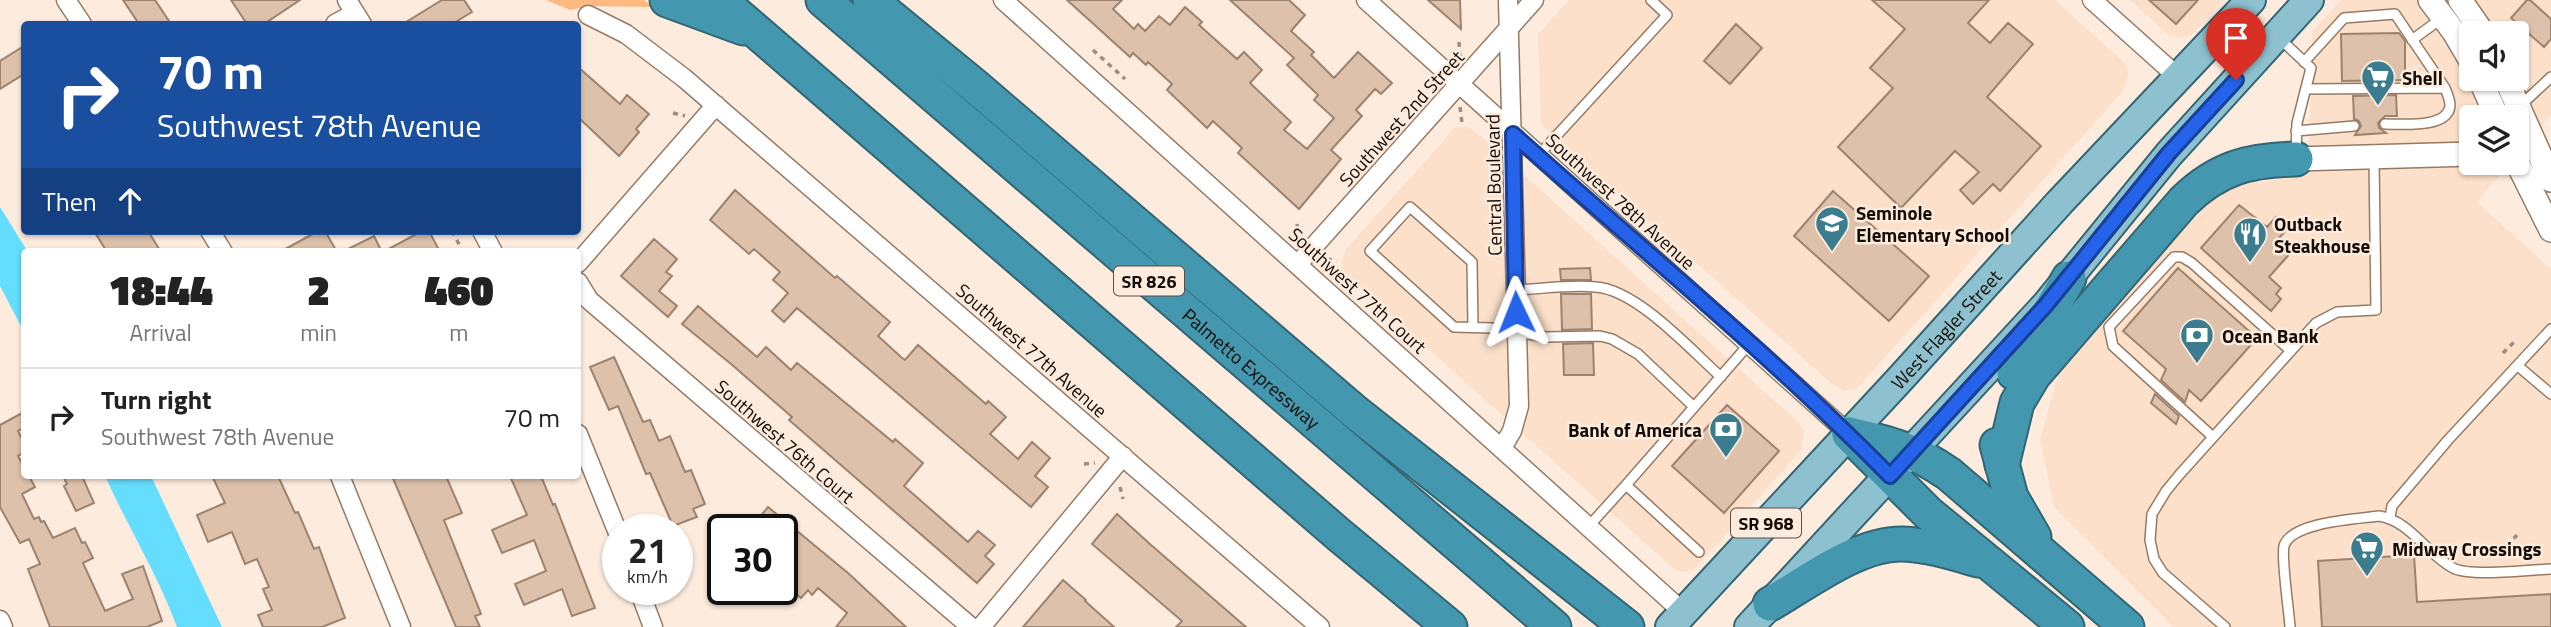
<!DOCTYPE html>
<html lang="en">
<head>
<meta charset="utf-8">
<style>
	body { margin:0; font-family:"Titillium Web",sans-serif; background:#f2f2f2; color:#222; height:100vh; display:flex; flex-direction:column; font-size:26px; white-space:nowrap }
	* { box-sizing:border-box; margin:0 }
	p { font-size:23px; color:#767676 }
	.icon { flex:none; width:38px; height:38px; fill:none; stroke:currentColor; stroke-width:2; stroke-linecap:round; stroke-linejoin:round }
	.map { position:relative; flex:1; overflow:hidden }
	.drawer { position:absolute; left:21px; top:248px; width:560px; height:231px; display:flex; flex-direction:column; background:#fff; border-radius:7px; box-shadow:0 2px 5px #0004 }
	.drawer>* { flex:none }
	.guide { position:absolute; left:21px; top:21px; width:560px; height:214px; border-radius:7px; box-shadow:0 2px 5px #0004; background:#1a4fa0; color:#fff; overflow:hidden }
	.controls { position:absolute; left:2459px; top:21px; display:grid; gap:14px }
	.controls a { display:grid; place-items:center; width:70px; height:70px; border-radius:7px; background:#fff; box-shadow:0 2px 5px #0004; font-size:35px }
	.speed { position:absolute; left:602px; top:514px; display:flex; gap:14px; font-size:35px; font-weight:700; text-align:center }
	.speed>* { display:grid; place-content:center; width:91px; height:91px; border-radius:50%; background:#fff; box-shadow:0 2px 5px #0004; line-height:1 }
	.speed small { font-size:18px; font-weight:400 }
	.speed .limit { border:4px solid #111; border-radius:10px; background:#fff; color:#111 }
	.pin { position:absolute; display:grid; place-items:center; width:60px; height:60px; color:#fff; margin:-72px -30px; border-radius:50% 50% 50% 0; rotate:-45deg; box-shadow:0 0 7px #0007 }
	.pin .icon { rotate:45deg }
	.me { position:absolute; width:77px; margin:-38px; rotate:358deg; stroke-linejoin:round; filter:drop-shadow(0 0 5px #0008) }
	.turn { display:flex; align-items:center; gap:24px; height:147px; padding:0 21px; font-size:32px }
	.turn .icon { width:91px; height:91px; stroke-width:2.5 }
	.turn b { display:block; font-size:49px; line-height:60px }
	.then { display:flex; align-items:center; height:66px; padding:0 21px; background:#0003; gap:14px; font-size:26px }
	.eta { display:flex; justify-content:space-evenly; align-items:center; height:119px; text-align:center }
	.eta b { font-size:42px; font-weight:800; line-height:49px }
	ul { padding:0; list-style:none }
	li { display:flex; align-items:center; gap:21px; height:98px; padding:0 21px; border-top:2px solid #e0e0e0 }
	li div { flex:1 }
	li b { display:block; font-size:26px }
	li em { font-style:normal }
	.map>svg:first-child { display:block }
</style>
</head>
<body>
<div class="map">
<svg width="2551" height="627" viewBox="0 0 2551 627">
	<rect width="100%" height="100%" fill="#fdecde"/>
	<path fill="#fce0c9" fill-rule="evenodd" d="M1569,0H2055L2124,62L2129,74L2123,91L1862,383L1857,388L1845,391L1833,385L1541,124L1538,34Z
		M2130,0H2223L2191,36L2180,38L2167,34Z
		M2341,0H2551V115L2517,155L2516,117H2471V163H2510L2477,202L2551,269V627H2173L2054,507L2040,439L2068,342L2201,191L2308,175L2312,32ZM2471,33H2516V79H2471Z
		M1466,126L1481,136L1799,423L1804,430L1802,449L1695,569L1681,572L1673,568L1349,278L1343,269L1341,262L1347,248L1455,128Z"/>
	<path fill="#fdb97f" d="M546,0H644L653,7L589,6L570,10Z"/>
	<path fill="#64ddfe" d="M0,207L28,252H24V332L0,286Z
		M105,476H151L222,627H177C158,575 128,527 105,476Z"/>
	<path fill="#ddc1ab" stroke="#9d836e" stroke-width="2" d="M123,0H155L171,24H139Z
		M231,0H300L264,24H247Z
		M442,0H464L472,12L452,24H403Z
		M1067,0H1122L1113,9L1134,29L1138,24L1145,31L1159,16L1170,25L1185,7L1202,22L1199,25L1237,59L1244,52L1262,70L1250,83L1291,122L1284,130L1307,149L1334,118L1314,100L1318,95L1287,65L1294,58L1230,0H1289L1305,15L1291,31L1314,52L1311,55L1334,78L1358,52L1392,83L1381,94L1375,89L1356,110L1362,116L1331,150L1341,159L1299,209L1238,153L1242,148L1213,121L1207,128L1167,90L1172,84L1148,62L1146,65L1133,53L1130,57Z
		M1428,0H1460L1461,29Z
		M1872,0H1989L1968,23L1990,43L2008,23L2033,44L1987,97L2041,146L2000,191L1993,184L1973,204L1960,190L1979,172L1955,151L1901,208L1838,147L1893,88L1870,68L1905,29Z
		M2149,0H2198L2176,24Z
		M2527,0H2530L2551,19V39L2544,47L2511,18Z
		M1736,24L1762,48L1730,84L1704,61Z
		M2399,33L2405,41V80L2342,81L2341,34Z
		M24,46V74L0,89V61Z
		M578,67L620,104L627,95L649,114L636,129L639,132L619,156L578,117Z
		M2396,95L2397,116H2385L2378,123L2379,128L2386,133L2355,135L2361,126L2359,121L2354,119L2353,96Z
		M735,190L835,278L837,276L890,322L878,336L901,357L905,360L918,345L986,404L988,401L1006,417L990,434L1018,459L1032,442L1050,458L1035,476L1048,487L1031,507L797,308L784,322L772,311L788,293L773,280L780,272L754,249L749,254L710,220Z
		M1833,191L1929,276L1889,321L1794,236Z
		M2239,205L2267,227L2276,217L2288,228L2279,238L2293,250L2269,277L2281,288L2276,294L2281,299L2271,311L2201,248Z
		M94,231H148L161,252H107Z
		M318,231H325L337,252H280Z
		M422,231H429L440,252H383Z
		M374,236L382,252H342Z
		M654,239L677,259L666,272L672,276L659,291L677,306L668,317L621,276Z
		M1590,268L1591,280H1561L1560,269Z
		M2178,268L2257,338L2201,401L2189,390L2185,402L2161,380L2166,369L2123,331Z
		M1561,294H1591L1592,329L1562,330Z
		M698,306L757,357L766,347L791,370L797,363L893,442L895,439L923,463L904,486L968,542L978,531L995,545L985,556L994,564L977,583L789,420L792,417L731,364L682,324Z
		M1593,343L1594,375H1564L1563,344Z
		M614,357L643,422L650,420L659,441L670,436L685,472L691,470L705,504L693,509L697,517L673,526L650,473L646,474L618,406L609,410L590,367Z
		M2155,394L2179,416L2176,424L2151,403Z
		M1727,405L1779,451L1724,513L1672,466Z
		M24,412V427L18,431L24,443V452L18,456L24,467V476H29L35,487L22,494L34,519L39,517L41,522L44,521L53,538L75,528L82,543L85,542L93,558L83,563L105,611L133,599L122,574L143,566L162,621L147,627H50L28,569L40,564L29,539L20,543L0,507V425Z
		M63,476H82L94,503L76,511L64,486L67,484Z
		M212,476H278L295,513L298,512L314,549L319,547L345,618L322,627H263L258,615L272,610L263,589L269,587L257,559L245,564L232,532L208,542L197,515L225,503Z
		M392,476H446L462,513L444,520L481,614L475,616L480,627H456Z
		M510,476H541L553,505L555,504L595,608L572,616L562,589L524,605L515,584L546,571L534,540L502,553L492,530L527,515Z
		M768,507L848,573L906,627H836L847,613L818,588L812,595L808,590L801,598L786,585L792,578L785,572L789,568L782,562V530H749Z
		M1117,514L1151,545L1246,627H1176L1182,621L1092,544Z
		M2414,555L2417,602L2551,594V627H2322L2318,561Z
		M1063,580L1086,600L1085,601L1114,627H1023Z"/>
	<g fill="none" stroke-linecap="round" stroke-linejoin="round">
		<g stroke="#957b66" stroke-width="12">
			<path id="service" d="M2278,37L2311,68L2297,123L2296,154
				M2412,40L2442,18
				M2304,62L2344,18L2395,14L2445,88L2306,89
				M2519,107L2551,77
				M2385,124C2401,124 2449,129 2450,105C2450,100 2447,93 2445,88
				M2296,131L2354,126
				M1538,156L1667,15L1651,0
				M1516,290C1542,289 1570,284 1596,287C1637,290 1690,349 1721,377
				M1473,327L1472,262L1410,207L1370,251L1454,327L1492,328L1546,337L1600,336L1612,339L1638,354L1694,407
				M2518,366L2551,394
				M2213,437L2113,346L2109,327L2174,257H2182L2192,263L2291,351
				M2390,517L2392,506L2448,440L2551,329
				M1589,526L1626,485
				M1699,552L1626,485L1750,343
				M2225,627L2163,573L2154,559L2150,540L2152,514L2166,491L2180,474L2316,323L2337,312L2376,310L2374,159
				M2290,627C2289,610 2281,558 2284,546C2291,522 2357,519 2379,516C2411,521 2426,554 2453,568C2470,577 2530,570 2551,569"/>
		</g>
		<g stroke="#957b66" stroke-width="21">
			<path id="minor" d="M66,0L82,24
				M347,0L362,24
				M1003,0L1683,612
				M1366,0L1849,434
				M2092,0L2179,78
				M588,15L626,34L684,78L1320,627
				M335,24L355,13
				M210,231L223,252
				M482,231L493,252
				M578,263L716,105
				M1298,264L1534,0
				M578,282L589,300L971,627
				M578,434L618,533
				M1502,448L1512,431L1519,406L1508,0
				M340,476L401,627
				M639,590L653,627
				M0,620L3,627
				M981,627L1123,456"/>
		</g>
		<g stroke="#957b66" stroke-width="26">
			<path id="tertiary" d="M2430,0L2454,32L2471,61
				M2460,0L2483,33
				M2480,79L2497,117
				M2506,79L2551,180
				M2296,159L2471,154
				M2516,160L2551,230"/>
		</g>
		<g stroke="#336674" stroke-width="32">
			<g id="primary">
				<path id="s1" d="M1670,627L1901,378L2060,202L2251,0"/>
				<path d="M1749,627L2046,305L2169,154L2309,0"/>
			</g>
		</g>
		<g stroke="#336674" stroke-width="37">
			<g id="motorway">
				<path d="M667,0L743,28"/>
				<path d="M720,0L1338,534L1450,627"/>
				<path id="s2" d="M823,0L1554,627"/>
				<path d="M870,0L976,87L1355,412L1627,627"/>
				<path d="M2014,373L2069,278"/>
				<path d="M1849,434C1890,443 1914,450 1949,474L2127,627"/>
				<path d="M1849,434L1928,513L2067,627"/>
				<path d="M1997,445L2011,497L2034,537"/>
				<path d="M2002,465L2017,403L2033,376L2184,201C2218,168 2249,160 2296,159"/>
				<path d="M1770,604C1808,582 1858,543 1903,544C1929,545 1954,553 1978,560"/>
			</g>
		</g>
		<path stroke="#9b8d82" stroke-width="3.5" stroke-dasharray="5 5" stroke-linecap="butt" d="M1459,42L1460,57
			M1093,50L1125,79
			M1460,107L1462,123
			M673,113L685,116
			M1297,224L1299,235
			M452,231L461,248
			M1327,259L1337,261
			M2503,353L2516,340
			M1084,464L1095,463
			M1120,487L1123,499
			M2525,550L2532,558
			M2500,553L2517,535"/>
		<use href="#service" stroke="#fff" stroke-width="9"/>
		<use href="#minor" stroke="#fff" stroke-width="18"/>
		<use href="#tertiary" stroke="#fff" stroke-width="23"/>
		<use href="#primary" stroke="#8ec1cf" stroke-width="28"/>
		<use href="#motorway" stroke="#4397af" stroke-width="33"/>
	</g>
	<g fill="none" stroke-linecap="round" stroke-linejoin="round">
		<g stroke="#184099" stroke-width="18">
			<path id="route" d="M1516,312L1513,134C1639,247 1771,355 1890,476L2046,305L2169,153L2236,80"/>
		</g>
		<use href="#route" stroke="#2563eb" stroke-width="12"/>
	</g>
	<defs>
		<g id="supermarket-pin" transform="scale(1.75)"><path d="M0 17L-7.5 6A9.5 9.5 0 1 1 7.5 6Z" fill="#3b7c8e" stroke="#fdecde"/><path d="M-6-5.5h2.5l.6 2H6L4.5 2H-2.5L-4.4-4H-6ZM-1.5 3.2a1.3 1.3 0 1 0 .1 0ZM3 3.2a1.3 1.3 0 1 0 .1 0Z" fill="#fff"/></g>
		<g id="school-pin" transform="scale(1.75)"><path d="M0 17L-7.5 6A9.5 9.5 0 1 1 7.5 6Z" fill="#3b7c8e" stroke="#fdecde"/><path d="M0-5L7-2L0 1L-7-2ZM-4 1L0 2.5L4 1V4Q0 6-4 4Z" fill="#fff"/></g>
		<g id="restaurant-pin" transform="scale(1.75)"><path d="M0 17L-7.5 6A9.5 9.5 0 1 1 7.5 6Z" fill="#3b7c8e" stroke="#fdecde"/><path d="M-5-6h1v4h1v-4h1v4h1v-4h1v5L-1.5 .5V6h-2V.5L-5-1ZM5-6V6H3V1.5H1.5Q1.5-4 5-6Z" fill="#fff"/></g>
		<g id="bank-pin" transform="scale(1.75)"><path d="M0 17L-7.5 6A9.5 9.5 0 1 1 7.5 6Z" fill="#3b7c8e" stroke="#fdecde"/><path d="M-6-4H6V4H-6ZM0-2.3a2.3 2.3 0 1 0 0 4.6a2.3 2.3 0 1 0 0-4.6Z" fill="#fff"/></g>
	</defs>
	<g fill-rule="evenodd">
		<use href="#supermarket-pin" x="2378" y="77"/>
		<use href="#school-pin" x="1832" y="223"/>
		<use href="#restaurant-pin" x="2250" y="234"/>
		<use href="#bank-pin" x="2197" y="335"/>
		<use href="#bank-pin" x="1726" y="429"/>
		<use href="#supermarket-pin" x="2367" y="548"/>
	</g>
	<g text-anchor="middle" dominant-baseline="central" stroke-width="5" stroke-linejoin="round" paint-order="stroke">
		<g fill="#fdecde" stroke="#5b4f46" stroke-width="2">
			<rect x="1114" y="266.5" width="70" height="29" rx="5"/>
			<rect x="1731" y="508.5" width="70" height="29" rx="5"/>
		</g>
		<g font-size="18" font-weight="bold" fill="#150c05">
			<text x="1149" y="281">SR 826</text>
			<text x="1766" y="523">SR 968</text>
		</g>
		<g font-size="19" font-weight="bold" fill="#150c05" stroke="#fdecde" text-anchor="start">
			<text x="2402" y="77">Shell</text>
			<text x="1856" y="212">Seminole<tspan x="1856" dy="22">Elementary School</tspan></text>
			<text x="2274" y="223">Outback<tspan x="2274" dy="22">Steakhouse</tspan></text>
			<text x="2222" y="335">Ocean Bank</text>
			<text x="1702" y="429" text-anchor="end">Bank of America</text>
			<text x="2392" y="548">Midway Crossings</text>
		</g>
		<g font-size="19" fill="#150c05" stroke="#fdecde">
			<text transform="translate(1401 118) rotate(-48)">Southwest 2nd Street</text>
			<text transform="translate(1493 185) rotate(-91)">Central Boulevard</text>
			<text transform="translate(1621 201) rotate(42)">Southwest 78th Avenue</text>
			<text transform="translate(1358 290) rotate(42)">Southwest 77th Court</text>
			<text stroke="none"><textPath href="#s1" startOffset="406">West Flagler Street</textPath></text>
			<text transform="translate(1032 350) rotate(41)">Southwest 77th Avenue</text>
			<text stroke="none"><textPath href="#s2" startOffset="565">Palmetto Expressway</textPath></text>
			<text transform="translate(785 441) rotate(41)">Southwest 76th Court</text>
		</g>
	</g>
</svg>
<div class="controls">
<a><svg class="icon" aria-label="sound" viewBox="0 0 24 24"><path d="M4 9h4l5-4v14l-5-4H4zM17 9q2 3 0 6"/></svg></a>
<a><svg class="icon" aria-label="layers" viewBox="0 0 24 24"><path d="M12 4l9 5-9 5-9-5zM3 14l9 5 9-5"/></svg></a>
</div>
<div class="speed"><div>21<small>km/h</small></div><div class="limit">30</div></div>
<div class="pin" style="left:2236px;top:80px;background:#d93025"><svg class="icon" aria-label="arrive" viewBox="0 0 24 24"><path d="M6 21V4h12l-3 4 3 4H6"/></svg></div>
<svg class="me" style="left:1516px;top:312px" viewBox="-20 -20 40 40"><path d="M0-17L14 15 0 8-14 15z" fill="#2563eb" stroke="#fff" stroke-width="4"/></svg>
<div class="guide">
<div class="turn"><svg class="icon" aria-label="right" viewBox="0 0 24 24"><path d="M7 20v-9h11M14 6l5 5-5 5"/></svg><div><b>70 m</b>Southwest 78th Avenue</div></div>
<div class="then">Then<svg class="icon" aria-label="ahead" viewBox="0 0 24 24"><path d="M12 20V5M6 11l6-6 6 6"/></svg></div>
</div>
<section class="drawer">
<div class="eta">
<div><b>18:44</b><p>Arrival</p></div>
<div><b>2</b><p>min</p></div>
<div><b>460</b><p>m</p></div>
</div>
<ul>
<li><svg class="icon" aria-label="right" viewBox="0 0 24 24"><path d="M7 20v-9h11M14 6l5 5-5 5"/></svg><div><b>Turn right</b><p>Southwest 78th Avenue</p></div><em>70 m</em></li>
</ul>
</section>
</div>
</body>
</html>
